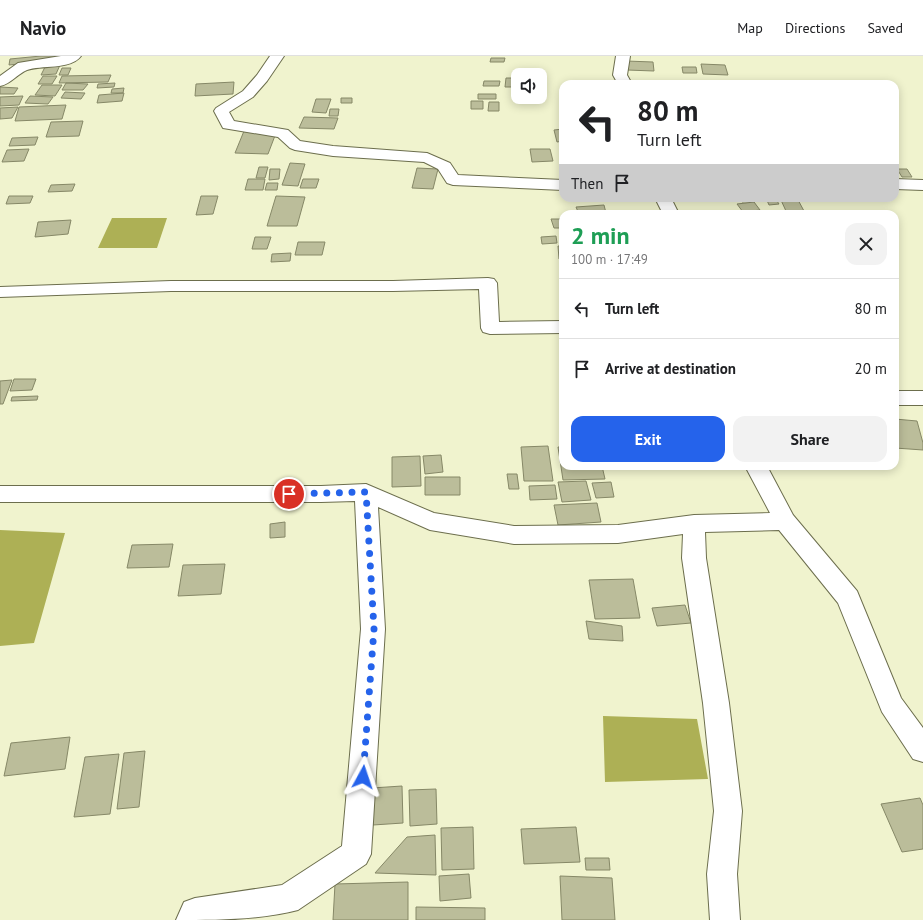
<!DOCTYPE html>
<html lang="en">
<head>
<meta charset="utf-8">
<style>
	body { margin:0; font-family:"PT Sans",sans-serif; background:#f2f2f2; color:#202124; height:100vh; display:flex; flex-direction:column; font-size:15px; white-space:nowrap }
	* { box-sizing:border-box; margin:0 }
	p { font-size:13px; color:#757577 }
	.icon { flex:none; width:22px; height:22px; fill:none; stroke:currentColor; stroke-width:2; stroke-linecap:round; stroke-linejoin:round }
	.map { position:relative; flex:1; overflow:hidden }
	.panel { position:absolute; left:559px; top:154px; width:340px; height:260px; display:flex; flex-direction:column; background:#fff; border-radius:12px; box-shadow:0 2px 10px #0003 }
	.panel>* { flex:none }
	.hud { position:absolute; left:559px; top:24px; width:340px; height:122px; border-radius:12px; box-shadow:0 2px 10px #0003; background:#fff; color:#202124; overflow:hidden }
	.buttons { position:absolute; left:511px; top:12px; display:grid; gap:8px }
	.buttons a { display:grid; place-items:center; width:36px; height:36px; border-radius:8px; background:#fff; box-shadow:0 2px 10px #0003; font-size:20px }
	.pin { position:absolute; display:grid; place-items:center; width:34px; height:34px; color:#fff; margin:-17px; border:2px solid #fff; border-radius:50%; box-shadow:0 1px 4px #0007 }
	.me { position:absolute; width:44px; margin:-22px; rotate:5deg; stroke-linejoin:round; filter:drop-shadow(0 0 3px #0008) }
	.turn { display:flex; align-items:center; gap:14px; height:84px; padding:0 12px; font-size:18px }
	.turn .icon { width:52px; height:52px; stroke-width:2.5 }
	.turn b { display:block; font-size:28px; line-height:34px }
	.then { display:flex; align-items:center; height:38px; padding:0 12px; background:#0003; gap:8px; font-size:15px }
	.round { display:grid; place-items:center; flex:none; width:42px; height:42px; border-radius:12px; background:#f2f2f2 }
	.head { display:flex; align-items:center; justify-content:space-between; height:68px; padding:0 12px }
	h1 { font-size:24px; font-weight:700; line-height:30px; color:#1e9e55 }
	.button { display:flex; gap:8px; margin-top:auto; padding:8px 12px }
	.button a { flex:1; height:46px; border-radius:12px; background:#2563eb; color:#fff; font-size:16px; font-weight:700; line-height:46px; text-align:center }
	.button a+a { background:#f2f2f2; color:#202124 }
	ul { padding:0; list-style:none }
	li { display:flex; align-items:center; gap:12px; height:60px; padding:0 12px; border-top:1px solid #e0e0e0 }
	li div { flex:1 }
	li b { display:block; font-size:15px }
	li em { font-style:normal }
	header { display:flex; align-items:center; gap:24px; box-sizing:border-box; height:56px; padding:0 20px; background:#fff; border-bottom:1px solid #e0e0e0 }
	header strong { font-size:19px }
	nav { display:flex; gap:22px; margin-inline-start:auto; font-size:14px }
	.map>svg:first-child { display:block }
</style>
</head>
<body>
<header>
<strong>Navio</strong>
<nav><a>Map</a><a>Directions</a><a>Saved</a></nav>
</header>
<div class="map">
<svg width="923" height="864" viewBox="0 0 923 864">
	<rect width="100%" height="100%" fill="#f0f3ce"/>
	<path fill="#adb055" d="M112,162H167L157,192H98Z
		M0,474L65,477L34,587L0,590Z
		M603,660L697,663L708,723L605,726Z"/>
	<path fill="#bbbd9a" stroke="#868867" d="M41,0H59V4L9,9L10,3Z
		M491,2H505L504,6H490Z
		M626,5L653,6L654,15L627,14Z
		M701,8L725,9L728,19L703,18Z
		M46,9H60L56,18L41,19Z
		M682,11H696L697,17H683Z
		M62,12H71L68,19H59Z
		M111,19L108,26L59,27L62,20Z
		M43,20H57L52,28H38Z
		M506,22H518V31H505Z
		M484,25H500L499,30H483Z
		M234,26L233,38L195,40L196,28Z
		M66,27L88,28L83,34H62Z
		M115,27L114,31L97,32L98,28Z
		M42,29H62L55,40L35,39Z
		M0,31L18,32L14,38H0Z
		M124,32L123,37H111L112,33Z
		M65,36L85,37L81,43L61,42Z
		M124,37L122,45L97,47L99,39Z
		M478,38H496V43H478Z
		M23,40L19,49L0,50V41Z
		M30,40L53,41L48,48L25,47Z
		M341,42H352V47H341Z
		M316,43H331L326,57L312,56Z
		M471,45H483V53H471Z
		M489,46H499V55H488Z
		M66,49L62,63L15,65L19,51Z
		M18,51L12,62L0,63V52Z
		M330,53H339L338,60H329Z
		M304,61L338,62L334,73L299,72Z
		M83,65L79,80L46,81L51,66Z
		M563,73V85L557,86L554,74Z
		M244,75L276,77L268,98L235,97Z
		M38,81L35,89L9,90L12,82Z
		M29,93L24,105L2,106L7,94Z
		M530,93H550L553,105L532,106Z
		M290,107L305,108L298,130L282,129Z
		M259,111H268L265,122H256Z
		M417,112L438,113L433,133L412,132Z
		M270,113H280L279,123L269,124Z
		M897,113H907L912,121H902Z
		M248,123H265L263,134H245Z
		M303,123H319L316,132H300Z
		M267,127H278L277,134H265Z
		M75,128L72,135L48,136L51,129Z
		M9,140H33L30,147L6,148Z
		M201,140H218L213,158L196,159Z
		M276,140L305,141L297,170H267Z
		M740,142H754L755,145L742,146Z
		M766,142H775L779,148L769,149Z
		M780,142H797L804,155H786Z
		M754,146L760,154L743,156L737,148Z
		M604,149L606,157L579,158L576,151Z
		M551,163H563V172H554Z
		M71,164L68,178L35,181L38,166Z
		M556,180L557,187L542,188L541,181Z
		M255,181H271L267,193H252Z
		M298,186H325L322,199H295Z
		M558,190H563V203H559Z
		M291,197L290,205L271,206L272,198Z
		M14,323H36L32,334L10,335Z
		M12,324L3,348H0V325Z
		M38,340L37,344L11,345L12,341Z
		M895,363L917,365L923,387V394L895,392Z
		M548,390L553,425H524L521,391Z
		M558,391H563V410H602L605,423L563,424Z
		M441,399L443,416L425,418L423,400Z
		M420,400L421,430L392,431V401Z
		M507,418H517L519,433H509Z
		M425,421H460V439H425Z
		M586,425L591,444L562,446L558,426Z
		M611,426L614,441L596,442L592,427Z
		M555,429L557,443L530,444L529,430Z
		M597,447L601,466L558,469L554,449Z
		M285,466V481L270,482V468Z
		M173,488L169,511L127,512L132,489Z
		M225,508L221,538L178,540L183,509Z
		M633,523L640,562L595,563L589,524Z
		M685,549L691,567L657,570L652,552Z
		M586,565L622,570L623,585L589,583Z
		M70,681L65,713L4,720L11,687Z
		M145,695L139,751L117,753L124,697Z
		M119,698L110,758L74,761L85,701Z
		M402,730L403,767L373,769L372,732Z
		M436,733L437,768L410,770L409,734Z
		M920,742L923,749V793L902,796L881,748Z
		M473,771L474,813L442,814L441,772Z
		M576,771L580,806L524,808L521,773Z
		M435,779L436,819L375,817L407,781Z
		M585,802H609L610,814H586Z
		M469,818L471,842L440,845L439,820Z
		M560,820L612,822L615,864H562Z
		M408,826V864H333L335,828Z
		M416,851L485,852V864H416Z"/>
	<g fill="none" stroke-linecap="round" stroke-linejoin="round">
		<g stroke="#6c6e4d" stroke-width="2">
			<path id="minor" d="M61,0H81C71,14 40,9 27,14C17,18 11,28 0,30V20L18,7Z
				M270,0H284L267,25L253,41L229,56L234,65L288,74L300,85L333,90L427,97L450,107L458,119L563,124V134L453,129L447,127L438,113L424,106L333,100L295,94L290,92L278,81L223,72L214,55L216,52L243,35L257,19Z
				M616,0H630L627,19L632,28H618L613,19Z
				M895,123L923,124V134L895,133Z
				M655,142H671L679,158H663Z
				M488,222L494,223L497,227L499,266L563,265V277L490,278L483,276L481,272L479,233L393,235H171L0,241V231L171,225H393Z
				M895,335H923V349H895Z
				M745,410H767L793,459L857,535L901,642L923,672V706L913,703L882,656L838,547L779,474L705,476L706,502L729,647L742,755L737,818L740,864H710L707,818L714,755L703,647L682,502L683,478L618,487L514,488L430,474L378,451L385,573L371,798L366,808L298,854C260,864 215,864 176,864L184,846L195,842L282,829L342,790L361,573L355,445L321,446H0V430H321L366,428L434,457L514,470L618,469L694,459L770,457Z"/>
		</g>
		<use href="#minor" fill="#fff" fill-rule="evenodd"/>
	</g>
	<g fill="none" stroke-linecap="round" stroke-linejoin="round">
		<path stroke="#2563eb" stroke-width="7" stroke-dasharray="0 12.6" d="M289,438L366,436L374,573L363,721"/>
	</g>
</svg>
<div class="buttons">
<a><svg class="icon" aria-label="sound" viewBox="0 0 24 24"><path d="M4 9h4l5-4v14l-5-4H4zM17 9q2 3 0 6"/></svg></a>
</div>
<div class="pin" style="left:289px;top:438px;background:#d93025"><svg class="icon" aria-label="arrive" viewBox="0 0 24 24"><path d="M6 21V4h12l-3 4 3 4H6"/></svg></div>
<svg class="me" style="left:363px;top:721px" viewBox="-20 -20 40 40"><path d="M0-17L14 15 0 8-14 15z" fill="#2563eb" stroke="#fff" stroke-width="4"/></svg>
<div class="hud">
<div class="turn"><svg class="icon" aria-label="left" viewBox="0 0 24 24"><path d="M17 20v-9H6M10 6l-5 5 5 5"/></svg><div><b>80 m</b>Turn left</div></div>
<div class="then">Then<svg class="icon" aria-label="arrive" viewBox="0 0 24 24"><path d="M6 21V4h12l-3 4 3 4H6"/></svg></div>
</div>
<section class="panel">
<div class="head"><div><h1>2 min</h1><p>100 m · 17:49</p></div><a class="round"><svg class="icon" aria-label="close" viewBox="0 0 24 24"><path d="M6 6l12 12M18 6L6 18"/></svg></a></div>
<ul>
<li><svg class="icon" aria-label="left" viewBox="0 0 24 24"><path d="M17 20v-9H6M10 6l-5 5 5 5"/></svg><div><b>Turn left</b></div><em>80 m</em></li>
<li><svg class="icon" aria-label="arrive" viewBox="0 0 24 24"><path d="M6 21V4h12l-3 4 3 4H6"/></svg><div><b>Arrive at destination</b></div><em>20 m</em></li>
</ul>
<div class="button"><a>Exit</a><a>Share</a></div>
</section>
</div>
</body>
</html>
